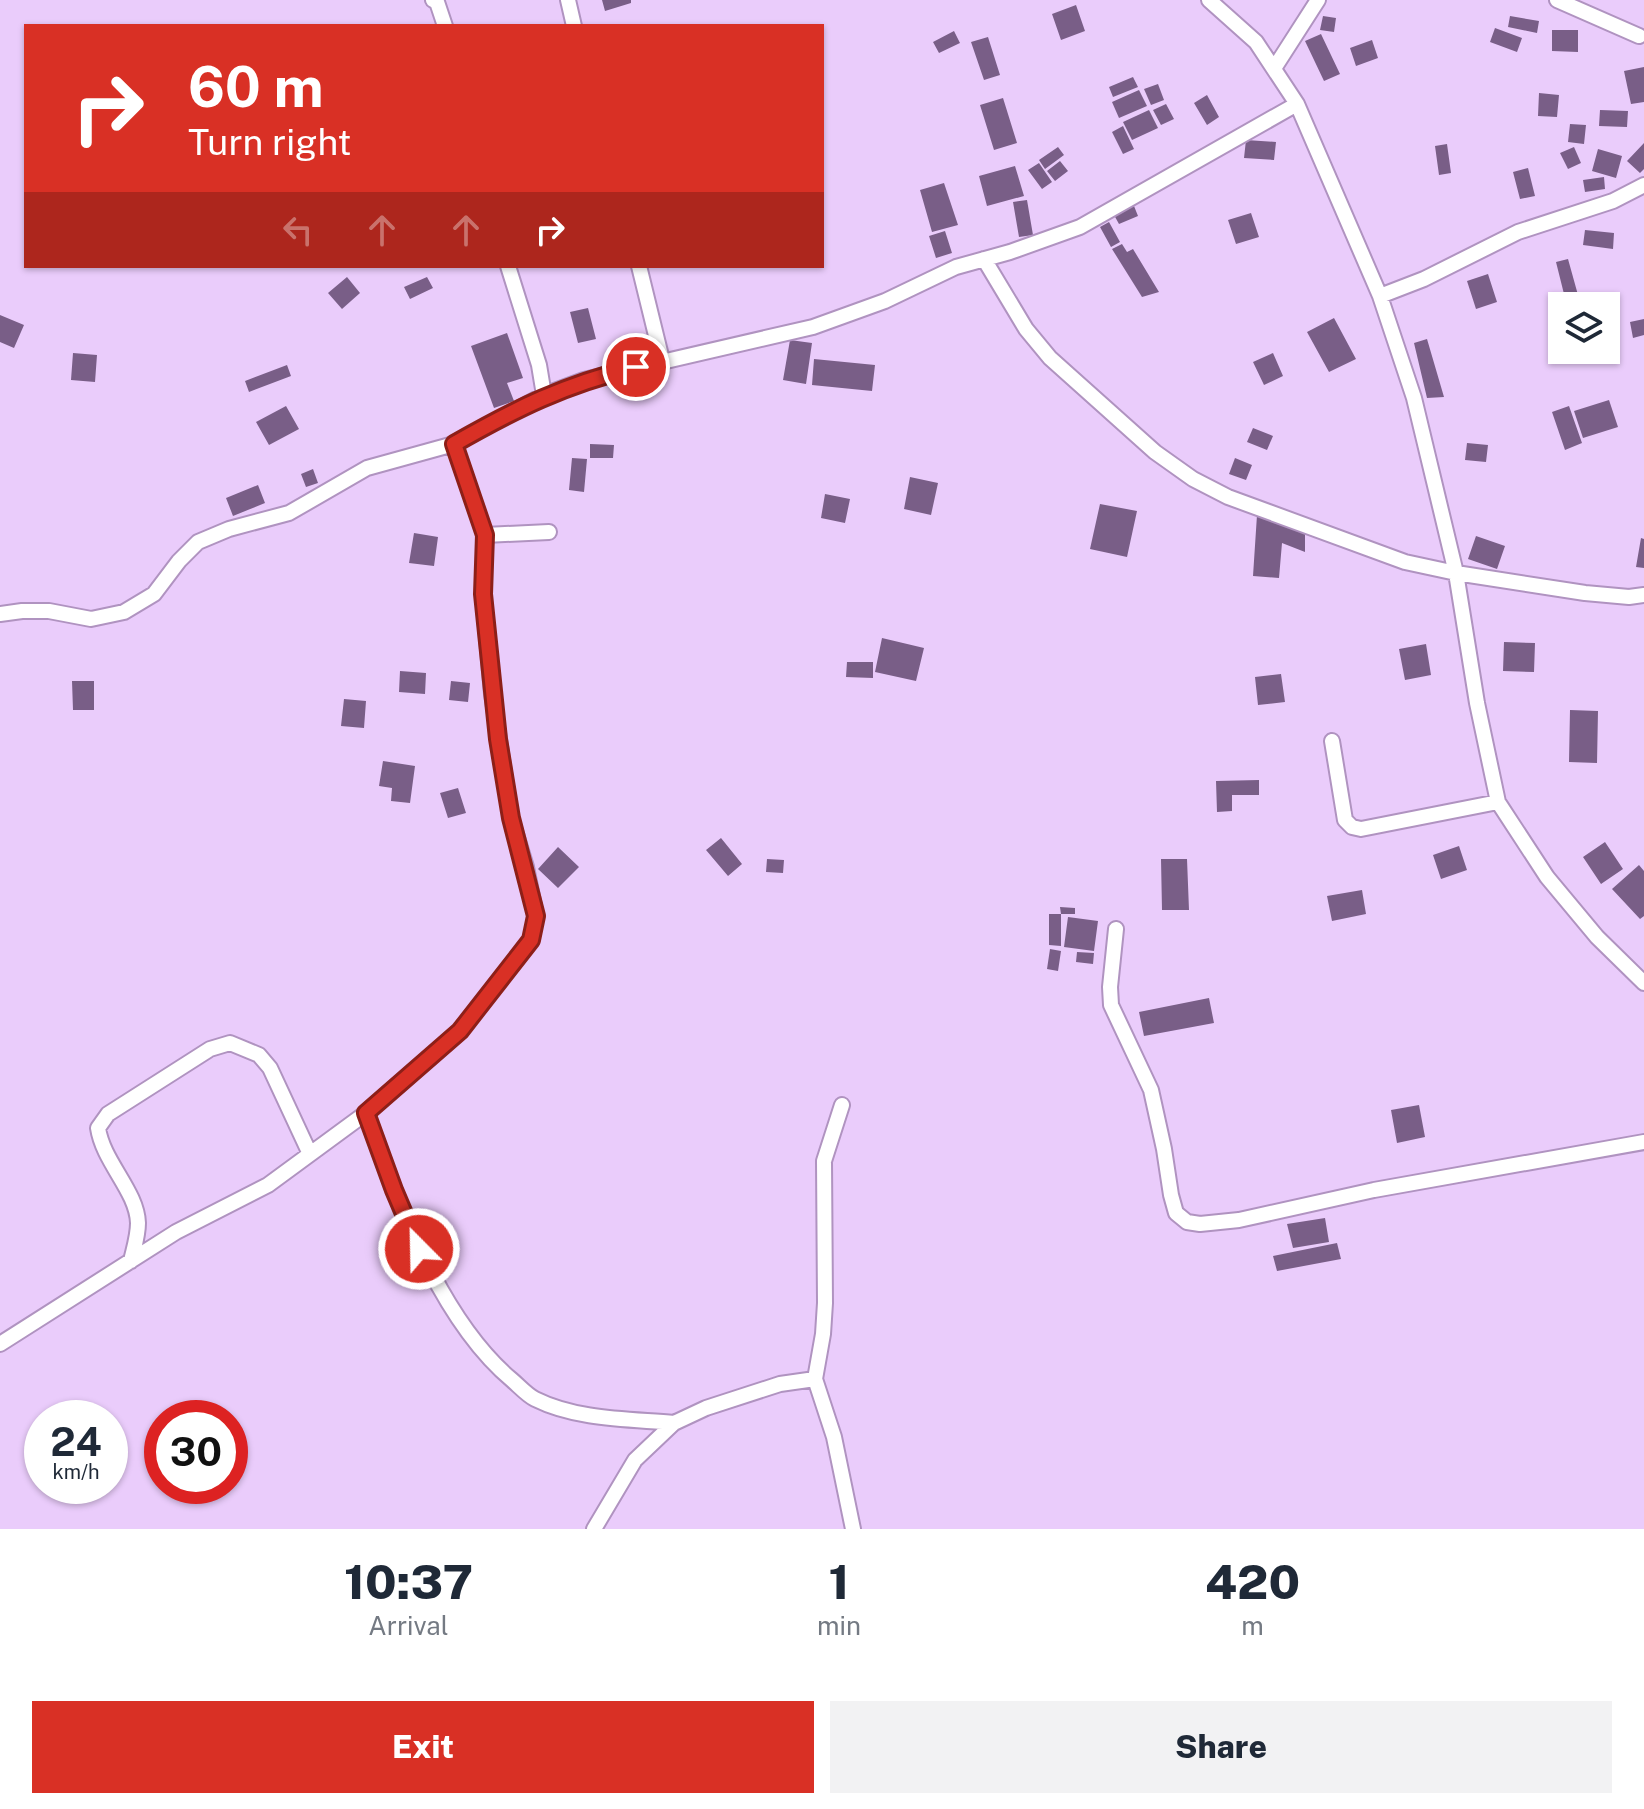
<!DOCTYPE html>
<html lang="en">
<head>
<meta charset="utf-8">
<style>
	body { margin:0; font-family:"Public Sans",sans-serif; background:#f2f2f3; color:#1f2937; height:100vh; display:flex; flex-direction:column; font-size:30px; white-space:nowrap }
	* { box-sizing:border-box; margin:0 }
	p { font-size:26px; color:#747a83 }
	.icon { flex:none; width:44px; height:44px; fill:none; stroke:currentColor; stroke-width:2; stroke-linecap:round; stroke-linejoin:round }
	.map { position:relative; height:1529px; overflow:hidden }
	.side { display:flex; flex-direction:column; background:#fff; flex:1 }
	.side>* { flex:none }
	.top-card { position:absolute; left:24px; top:24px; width:800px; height:244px; border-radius:0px; box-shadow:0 2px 6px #0004; background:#d93025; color:#fff; overflow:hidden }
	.tools { position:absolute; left:1548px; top:292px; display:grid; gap:16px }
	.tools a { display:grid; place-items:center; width:72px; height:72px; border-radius:0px; background:#fff; box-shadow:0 2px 6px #0004; font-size:40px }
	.speed { position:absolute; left:24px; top:1400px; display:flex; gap:16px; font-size:40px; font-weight:700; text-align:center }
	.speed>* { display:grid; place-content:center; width:104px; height:104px; border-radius:50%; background:#fff; box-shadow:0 2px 6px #0004; line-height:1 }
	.speed small { font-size:20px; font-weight:400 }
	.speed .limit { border:12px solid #d22; background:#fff; color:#111 }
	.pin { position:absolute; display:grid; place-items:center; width:68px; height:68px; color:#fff; margin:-34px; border:4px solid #fff; border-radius:50%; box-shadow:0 2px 8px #0007 }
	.me { position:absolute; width:88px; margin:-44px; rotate:337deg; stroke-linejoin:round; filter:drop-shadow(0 0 6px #0008) }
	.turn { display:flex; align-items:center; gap:28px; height:168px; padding:0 32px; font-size:36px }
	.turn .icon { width:104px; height:104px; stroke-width:2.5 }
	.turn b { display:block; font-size:56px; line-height:68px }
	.lanes { display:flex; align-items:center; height:76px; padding:0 32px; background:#0003; justify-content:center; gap:40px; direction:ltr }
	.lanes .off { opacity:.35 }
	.eta { display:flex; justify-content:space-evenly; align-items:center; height:136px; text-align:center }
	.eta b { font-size:48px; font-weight:800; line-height:56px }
	.button { display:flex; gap:16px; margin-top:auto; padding:16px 32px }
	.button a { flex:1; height:92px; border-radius:0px; background:#d93025; color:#fff; font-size:32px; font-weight:800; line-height:92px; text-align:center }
	.button a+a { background:#f2f2f3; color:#1f2937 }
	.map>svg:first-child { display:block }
</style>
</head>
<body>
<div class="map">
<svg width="1644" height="1529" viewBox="0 0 1644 1529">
	<rect width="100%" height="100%" fill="#eaccfb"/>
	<path fill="#795e87" d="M602,0H631V3L605,11Z
		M1076,5L1085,31L1061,40L1052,14Z
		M1323,16L1336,18L1334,32L1320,30Z
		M1510,16L1539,21L1537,33L1508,27Z
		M1495,28L1522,38L1517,52L1490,42Z
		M1552,30H1578V52L1552,51Z
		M954,31L960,43L939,53L933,42Z
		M1321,34L1340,74L1324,81L1305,41Z
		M988,37L1000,75L984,80L971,42Z
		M1372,40L1378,58L1356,66L1350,48Z
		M1644,67V102L1631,104L1624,71Z
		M1133,77L1138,87L1113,97L1109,87Z
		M1158,84L1164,100L1151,105L1144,89Z
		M1139,90L1147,106L1119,118L1112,102Z
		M1539,93L1559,95L1557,117L1538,116Z
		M1207,95L1219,117L1207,125L1194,103Z
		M1003,98L1017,143L994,150L980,105Z
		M1166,104L1174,119L1161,125L1153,110Z
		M1149,110L1158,128L1132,140L1123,122Z
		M1600,110L1628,111L1627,127L1599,126Z
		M1570,124L1586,125L1584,144L1568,142Z
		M1123,126L1134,149L1123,154L1112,132Z
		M1246,140L1276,142L1274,160L1244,158Z
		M1644,143V169L1640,173L1627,161Z
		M1447,144L1451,173L1439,175L1435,146Z
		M1058,147L1064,155L1045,169L1039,160Z
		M1574,147L1581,163L1568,169L1560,153Z
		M1598,149L1622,156L1616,178L1592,171Z
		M1060,161L1068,171L1055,181L1047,171Z
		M1039,163L1052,182L1042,189L1028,170Z
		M1015,166L1024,196L987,206L979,176Z
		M1528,168L1535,196L1520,199L1513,172Z
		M1604,177L1605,189L1585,192L1583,180Z
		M944,183L958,225L932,232L920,190Z
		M1027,200L1033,235L1019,237L1013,202Z
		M1134,206L1138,216L1119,224L1114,215Z
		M1251,213L1259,237L1236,244L1228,220Z
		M1109,222L1120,242L1111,247L1100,227Z
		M1585,230L1614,233L1613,249L1583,245Z
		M945,231L952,253L936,258L929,236Z
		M1122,244L1127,252L1133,249L1159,292L1142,297L1112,249Z
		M1568,259L1578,295L1565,298L1556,262Z
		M1488,274L1497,302L1476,309L1467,281Z
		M347,277L360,293L342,309L328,293Z
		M427,277L433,288L410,299L404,287Z
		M588,308L596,339L578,343L570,312Z
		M0,315L24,325L14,348L0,342Z
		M1334,318L1356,359L1329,372L1307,332Z
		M1644,319V335L1633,338L1630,322Z
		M507,333L523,378L507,383L514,401L494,408L471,346Z
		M1427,339L1444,397L1427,398L1414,343Z
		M790,340L812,343L806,384L783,380Z
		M73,353L97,355L95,382L71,380Z
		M1273,353L1283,376L1264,385L1253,362Z
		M814,359L875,365L872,391L812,385Z
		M287,365L291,376L249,392L245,381Z
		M1609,400L1618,427L1583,438L1574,411Z
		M286,406L299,429L269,445L256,422Z
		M1569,406L1582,443L1565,450L1552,412Z
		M1253,428L1273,436L1267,450L1247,442Z
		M1467,443L1488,445L1486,462L1465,460Z
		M590,444L614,445L613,458H590Z
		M572,458L587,459L584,492L569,490Z
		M1235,458L1252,465L1246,480L1229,474Z
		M313,469L318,483L306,487L301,474Z
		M910,477L938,483L931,515L904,509Z
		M258,485L265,503L233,516L226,498Z
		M825,494L850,499L845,523L821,518Z
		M1100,504L1137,511L1127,557L1090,549Z
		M1257,515L1305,534V552L1282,543L1279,578L1253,576Z
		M414,533L438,537L434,566L409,563Z
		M1476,536L1505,546L1497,569L1468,559Z
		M1641,538L1644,539V568L1636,567Z
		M882,638L924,648L916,681L875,672Z
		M1504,642L1535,643L1534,672L1503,671Z
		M1426,644L1431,675L1405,680L1399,649Z
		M847,662H873V678L846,677Z
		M400,671L426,673L425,694L399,692Z
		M1281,674L1285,702L1258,705L1255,677Z
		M72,681H94V710H73Z
		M451,681L470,683L468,702L449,700Z
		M344,699L366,701L364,728L341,726Z
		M1570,710L1598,711L1597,763L1569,762Z
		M383,761L415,766L410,803L391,801L392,788L379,786Z
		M1259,780V795H1232V811L1217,812L1216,781Z
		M458,788L466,813L448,818L440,793Z
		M721,838L742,864L728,876L706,850Z
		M1605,842L1623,869L1601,884L1583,857Z
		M1459,846L1467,870L1441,879L1433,855Z
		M558,847L579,867L558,888L538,869Z
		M767,859L784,860L783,873L766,872Z
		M1161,859H1187L1189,910H1162Z
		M1639,865L1644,871V916L1640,919L1612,889Z
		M1362,890L1366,914L1332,921L1327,896Z
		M1060,907L1075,908V914H1061V946L1049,945V914H1061Z
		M1068,917L1098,921L1094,951L1064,947Z
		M1050,949L1061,951L1058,971L1047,969Z
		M1077,952L1094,953L1093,964L1076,962Z
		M1209,998L1214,1023L1144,1036L1139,1012Z
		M1419,1105L1425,1137L1397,1143L1391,1110Z
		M1325,1218L1329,1242L1293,1248L1287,1224Z
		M1337,1243L1341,1259L1277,1271L1273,1256Z"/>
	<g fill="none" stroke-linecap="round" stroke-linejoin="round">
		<g stroke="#b093c0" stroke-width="18">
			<path id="minor" d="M433,0L437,2L445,26
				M568,0L574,26
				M1209,0L1256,42L1297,104L1380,296L1414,398L1456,573L1477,703L1498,802L1547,877L1597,937L1644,983
				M1557,0L1639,36
				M1275,67L1318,0
				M984,259L1026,329L1050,358L1155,452L1193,479L1228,497L1405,562L1456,573L1585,593L1629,597L1644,595
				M508,266L539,365L544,395
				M639,266L662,360
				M1380,296L1424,279L1518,232L1613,201L1644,185
				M485,535L549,532
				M0,614L22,611H49L91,619L124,612L154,594L179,561L198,542L229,529L289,513L367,468L454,444L544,395L584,380L813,327L885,301L956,267L1010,252L1080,227L1297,104
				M1332,741L1345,820L1352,827L1361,829L1498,802
				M1116,929L1110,987L1111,1005L1151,1090L1164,1149L1171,1195L1176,1213L1187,1222L1200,1224L1239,1220L1374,1190L1644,1142
				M842,1105L824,1161L825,1303L823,1334L815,1379L834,1437L853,1529
				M366,1113C397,1200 439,1319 512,1380C519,1386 527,1395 535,1399C577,1420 629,1419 674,1423
				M131,1261C134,1248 138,1236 138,1223C137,1191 103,1162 98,1128L108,1114L210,1049L230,1043L259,1055L270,1068L310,1154
				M0,1344L176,1232L268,1185L366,1113L460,1031L531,940L536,916L526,867L511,818L492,694L483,594L485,535L454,444
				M594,1529L635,1460L674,1423L706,1408L780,1384L815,1379"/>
		</g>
		<use href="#minor" stroke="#fff" stroke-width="14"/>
	</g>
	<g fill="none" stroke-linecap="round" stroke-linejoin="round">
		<g stroke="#8d1f18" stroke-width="20">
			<path id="route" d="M419,1249L394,1190L366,1113L460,1031L531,940L536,916L511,818L498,739L483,594L485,535L454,444C517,408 564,385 636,367"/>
		</g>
		<use href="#route" stroke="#d93025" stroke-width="14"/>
	</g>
</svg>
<div class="tools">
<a><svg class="icon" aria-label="layers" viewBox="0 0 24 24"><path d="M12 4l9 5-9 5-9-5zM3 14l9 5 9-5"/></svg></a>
</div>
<div class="speed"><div>24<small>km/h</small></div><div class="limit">30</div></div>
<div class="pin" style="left:636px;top:367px;background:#d93025"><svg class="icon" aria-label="arrive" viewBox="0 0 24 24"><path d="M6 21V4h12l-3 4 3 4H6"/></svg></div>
<svg class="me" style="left:419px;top:1249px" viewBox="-20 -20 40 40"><circle r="17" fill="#d93025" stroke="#fff" stroke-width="3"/><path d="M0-11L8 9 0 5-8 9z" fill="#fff"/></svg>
<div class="top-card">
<div class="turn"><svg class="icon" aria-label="right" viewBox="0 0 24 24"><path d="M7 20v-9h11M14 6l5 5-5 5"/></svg><div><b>60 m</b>Turn right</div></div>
<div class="lanes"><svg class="icon off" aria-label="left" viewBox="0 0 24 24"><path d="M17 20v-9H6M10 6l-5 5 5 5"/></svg><svg class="icon off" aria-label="ahead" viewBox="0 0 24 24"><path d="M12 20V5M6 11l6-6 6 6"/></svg><svg class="icon off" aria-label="ahead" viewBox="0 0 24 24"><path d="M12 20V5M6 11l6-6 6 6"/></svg><svg class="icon" aria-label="right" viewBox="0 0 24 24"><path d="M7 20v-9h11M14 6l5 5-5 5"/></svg></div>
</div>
</div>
<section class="side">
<div class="eta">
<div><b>10:37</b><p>Arrival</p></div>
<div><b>1</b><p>min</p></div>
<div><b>420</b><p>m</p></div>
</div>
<div class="button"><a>Exit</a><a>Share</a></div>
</section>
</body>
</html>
